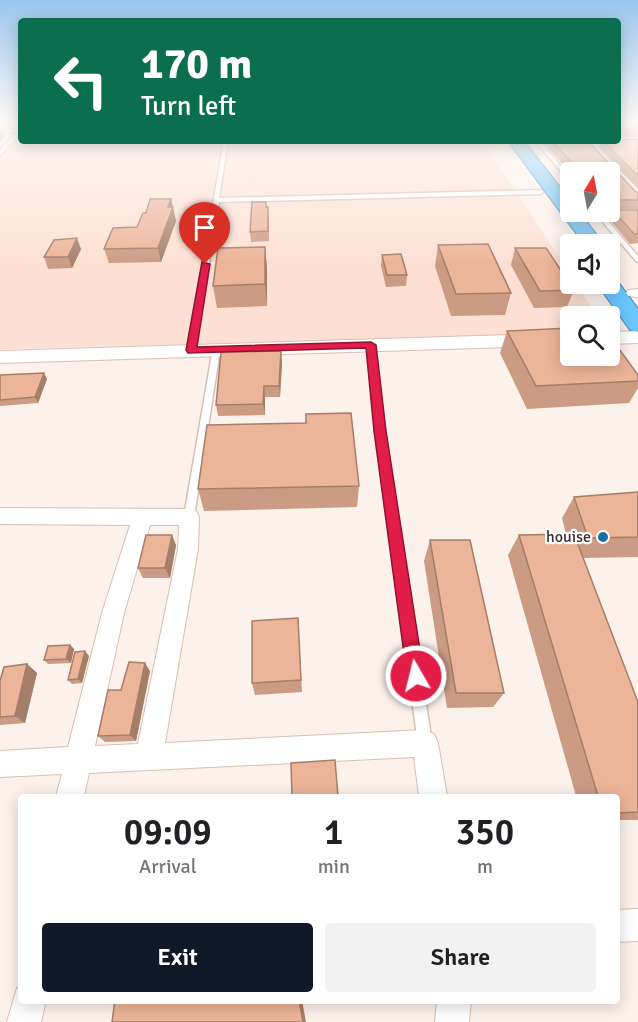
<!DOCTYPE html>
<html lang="en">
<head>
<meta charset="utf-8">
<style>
	body { margin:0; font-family:Signika,sans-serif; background:#f2f2f2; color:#202124; height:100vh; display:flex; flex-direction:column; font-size:22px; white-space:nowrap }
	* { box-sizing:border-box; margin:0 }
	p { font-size:20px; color:#757577 }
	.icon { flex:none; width:33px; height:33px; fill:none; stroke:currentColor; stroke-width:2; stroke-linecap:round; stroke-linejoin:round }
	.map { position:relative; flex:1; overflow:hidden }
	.drawer { position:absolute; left:18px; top:794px; width:602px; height:210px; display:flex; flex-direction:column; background:#fff; border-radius:6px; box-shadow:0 3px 15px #0003 }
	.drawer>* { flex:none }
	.banner { position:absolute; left:18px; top:18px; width:603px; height:126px; border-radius:6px; box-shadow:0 3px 15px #0003; background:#0b6e4f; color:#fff; overflow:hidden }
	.needle { width:39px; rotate:10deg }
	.fabs { position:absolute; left:560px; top:162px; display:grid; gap:12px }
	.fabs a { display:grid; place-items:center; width:60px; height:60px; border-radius:6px; background:#fff; box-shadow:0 3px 15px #0003; font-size:30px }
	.pin { position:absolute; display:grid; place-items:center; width:51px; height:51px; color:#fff; margin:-62px -26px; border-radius:50% 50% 50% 0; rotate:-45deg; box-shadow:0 0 6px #0007 }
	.pin .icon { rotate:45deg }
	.me { position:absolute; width:66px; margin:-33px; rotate:352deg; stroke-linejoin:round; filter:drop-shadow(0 0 4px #0008) }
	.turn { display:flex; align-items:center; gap:21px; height:126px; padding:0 24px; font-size:27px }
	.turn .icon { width:78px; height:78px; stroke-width:2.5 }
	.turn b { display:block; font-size:42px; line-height:51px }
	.eta { display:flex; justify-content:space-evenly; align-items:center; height:102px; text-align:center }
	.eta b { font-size:36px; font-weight:600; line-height:42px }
	.button { display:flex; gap:12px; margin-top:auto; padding:12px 24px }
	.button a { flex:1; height:69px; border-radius:6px; background:#111827; color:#fff; font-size:24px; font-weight:600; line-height:69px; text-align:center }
	.button a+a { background:#f2f2f2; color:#202124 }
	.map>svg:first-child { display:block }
</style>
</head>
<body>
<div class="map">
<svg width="638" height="1022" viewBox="0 0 638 1022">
	<rect width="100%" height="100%" fill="#fdf1ec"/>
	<path fill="#fde0d3" d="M0,123H21V141H483L570,274V284H576L598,316H570V334L0,349Z"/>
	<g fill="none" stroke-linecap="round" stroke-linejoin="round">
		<g stroke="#d9bfb1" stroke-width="3">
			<path id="service" d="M0,130H21V133L0,155V151L16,132H0Z
				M224,141H228L219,198L541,190L544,192L541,194L219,202L195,350L191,352L187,350Z
				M535,141H540L570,177V182Z
				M594,212H600L638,256V262L636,261Z
				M368,343H374L375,345L385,431L432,743L430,748L425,750L420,748L418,743L375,431Z
				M213,348H219L220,350L194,517L193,520H185L184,517Z"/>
		</g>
		<g stroke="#d9bfb1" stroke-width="2">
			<path id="minor" d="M638,139V145L587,146L583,143L584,141Z
				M570,189V195L554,196L549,193L554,190Z
				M570,211H638V217L566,216V212Z
				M638,289V297L628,296L626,293L628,290Z
				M0,508L189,509L196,511L199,517L198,549L165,743L425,730L434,734L438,743L447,796H419L414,757L89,773L84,796H56L62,774L0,777V751L68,747L102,613L130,525L0,524ZM150,525H179L178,549L138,744L95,746L124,613Z
				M638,909V941L616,942V910Z
				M21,987V1000H46L41,1022H7L17,988Z
				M437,1000H471L469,1022H435Z"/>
		</g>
		<g stroke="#d9bfb1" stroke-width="2">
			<path id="tertiary" d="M638,331V343L609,344V332Z
				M570,333V345L0,363V351Z"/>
		</g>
		<g stroke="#4388b4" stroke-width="2">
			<path id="trunk" d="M508,141H524L570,200V212H579L604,244H584Z
				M609,278L616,279L638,309V332L630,330L597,284H609Z"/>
		</g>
		<use href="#service" fill="#fff" fill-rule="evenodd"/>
		<use href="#minor" fill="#fff" fill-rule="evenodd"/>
		<use href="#tertiary" fill="#fff" fill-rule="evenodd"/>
		<use href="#trunk" fill="#6cc6fe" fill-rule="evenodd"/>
	</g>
	<path fill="#cb9b83" d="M618,123H638V137L618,138Z
		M638,139V189L599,148L602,141H618Z
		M543,141H588L636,192H638V209H609V172L570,173Z
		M171,199L176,221L161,262L109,263L104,249L137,227L146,213Z
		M266,207L269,217V241L251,242L250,232Z
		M613,210H638V243L630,244L609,219Z
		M438,245L511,293L505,315L451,316L435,266Z
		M265,247L267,268V306L217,308L213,286Z
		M515,248L574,290L567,307L534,308L511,265Z
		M81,249L72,268L48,269L44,257Z
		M382,255L407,275L406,286L386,287L381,266Z
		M507,331L638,375V388L629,403L527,409L500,353Z
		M282,362L280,397H265V415L218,416L216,405Z
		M0,375L47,379L38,403L0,406Z
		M306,423L359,486L357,507L204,511L198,489Z
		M638,492V557L583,558L638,702V820H616V796H576L508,555L519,535L566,534L562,518L574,497Z
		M430,540L504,693L493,707L447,708L424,561Z
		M176,545L170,578H143L138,568Z
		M298,618L302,692L255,695L252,683Z
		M70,645L74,649L71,663L48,664L44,660Z
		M89,656L82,683L72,684L68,680Z
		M27,664L37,673L25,723L1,725H0V681Z
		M150,671L136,741L105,742L98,736L121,690Z"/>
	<path fill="#a57e6a" d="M1,124L5,136L0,141V125Z
		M171,199L176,221L161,262L158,248L168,207Z
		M77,238L81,249L72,268L68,257Z
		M265,247L267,268V306L265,284Z
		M281,351L282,362L280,397L279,386Z
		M44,373L47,379L38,403L35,397Z
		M264,386L265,397V415L263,404Z
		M172,535L176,545L170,578L165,568Z
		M70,645L74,649L71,663L66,659Z
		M85,651L89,656L82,683L78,679Z
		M145,663L150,671L136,741L130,735Z
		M27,664L37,673L25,723L15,716Z
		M299,1000H302L306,1022H303Z"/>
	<path fill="#ecb498" stroke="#a57e6a" stroke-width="1.5" d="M618,123H638V130H618Z
		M638,139V176L603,141Z
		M552,141H588L636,192H638V200H609V172H580Z
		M150,199H171L168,207H173L158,248L104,249L113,228L137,227L143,213H146Z
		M252,202H266V207H268V231L250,232Z
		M613,210H638V234H634Z
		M77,238L68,257H44L54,240Z
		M488,244L511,293L456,294L438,245Z
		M265,247V284L213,286L218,248Z
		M515,248H546L574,290L540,291Z
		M401,254L407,275H387L382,255Z
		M570,328V356H609V335L638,375V381L536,386L507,331Z
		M281,351L279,386H264L263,404L216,405L221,352Z
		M44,373L35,397L0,400V375Z
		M351,413L359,486L198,489L207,425L306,423V414Z
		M638,492V537L588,538L574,497Z
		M574,534L638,702V812L616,813V796H598L519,535Z
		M146,535H172L165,568H138Z
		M430,540H470L504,693H456Z
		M298,618L301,680L252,683V621Z
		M70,645L66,659L44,660L48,646Z
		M85,651L78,679L68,680L75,652Z
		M129,662L145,663L130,735L98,736L108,690H121Z
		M27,664L15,716L0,717V681L4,667Z
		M335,760L338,796H292L291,763Z
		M115,1000H299L303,1022H112Z"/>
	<linearGradient id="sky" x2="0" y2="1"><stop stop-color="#99c6ee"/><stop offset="0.46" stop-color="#fef9f6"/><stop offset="1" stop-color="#fef9f6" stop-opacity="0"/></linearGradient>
	<rect width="638" height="266" fill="url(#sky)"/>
	<path fill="#e11d48" stroke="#92132f" stroke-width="1.5" d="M202,262L210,264L197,347L371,342L376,345L386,431L424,676L422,682L416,685L409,682L407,676L374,431L366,348L188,353L186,350Z"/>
	<circle fill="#1b6e9f" stroke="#fff" stroke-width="2" cx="603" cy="537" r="6"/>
	<g text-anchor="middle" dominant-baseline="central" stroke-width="4.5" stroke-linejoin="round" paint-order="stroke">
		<g font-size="16" fill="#3b302b" stroke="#fff" text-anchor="end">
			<text x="591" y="537">houise</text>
		</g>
	</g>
</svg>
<div class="fabs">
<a><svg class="needle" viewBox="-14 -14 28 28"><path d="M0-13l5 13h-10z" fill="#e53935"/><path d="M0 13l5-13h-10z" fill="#757577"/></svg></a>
<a><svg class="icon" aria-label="sound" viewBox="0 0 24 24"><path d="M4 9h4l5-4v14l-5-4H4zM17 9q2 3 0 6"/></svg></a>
<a><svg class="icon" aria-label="search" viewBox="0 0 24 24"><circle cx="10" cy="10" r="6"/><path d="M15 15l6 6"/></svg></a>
</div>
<div class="pin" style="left:205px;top:264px;background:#d93025"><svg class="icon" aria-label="arrive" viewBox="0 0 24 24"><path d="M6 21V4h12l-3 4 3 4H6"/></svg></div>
<svg class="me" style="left:416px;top:676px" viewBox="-20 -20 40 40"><circle r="17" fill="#e11d48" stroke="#fff" stroke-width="3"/><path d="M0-11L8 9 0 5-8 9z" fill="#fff"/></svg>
<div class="banner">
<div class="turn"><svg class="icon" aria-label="left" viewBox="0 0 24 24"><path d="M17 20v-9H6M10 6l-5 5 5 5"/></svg><div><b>170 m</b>Turn left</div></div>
</div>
<section class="drawer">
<div class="eta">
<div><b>09:09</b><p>Arrival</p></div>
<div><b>1</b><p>min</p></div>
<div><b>350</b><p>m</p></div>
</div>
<div class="button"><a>Exit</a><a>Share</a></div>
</section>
</div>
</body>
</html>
